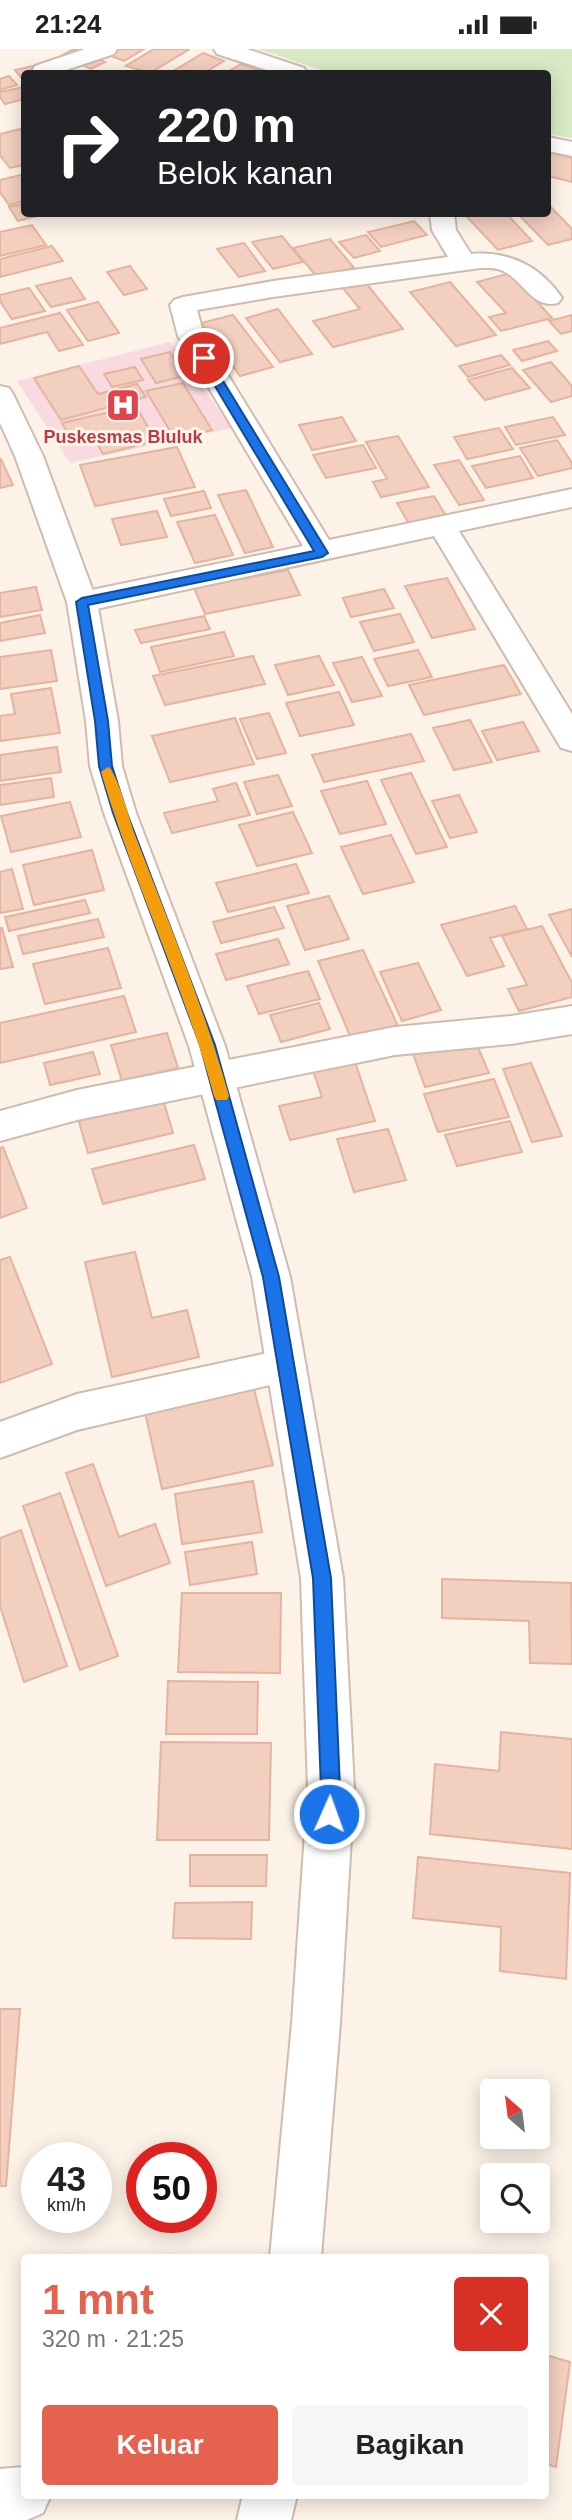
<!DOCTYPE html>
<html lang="id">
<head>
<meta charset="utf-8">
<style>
	body { margin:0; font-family:Arial,sans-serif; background:#f6f6f6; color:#222; height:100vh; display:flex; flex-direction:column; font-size:26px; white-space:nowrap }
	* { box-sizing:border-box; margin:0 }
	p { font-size:23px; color:#767676 }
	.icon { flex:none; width:38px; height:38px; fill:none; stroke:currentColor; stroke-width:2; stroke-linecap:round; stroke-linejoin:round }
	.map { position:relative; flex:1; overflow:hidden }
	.drawer { position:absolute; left:21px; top:2205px; width:528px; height:245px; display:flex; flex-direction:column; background:#fff; border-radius:7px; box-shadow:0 4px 18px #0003 }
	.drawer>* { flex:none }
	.top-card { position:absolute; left:21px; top:21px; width:530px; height:147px; border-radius:7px; box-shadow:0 4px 18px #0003; background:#202124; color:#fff; overflow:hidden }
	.needle { width:46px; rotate:332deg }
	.buttons { position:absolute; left:480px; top:2030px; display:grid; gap:14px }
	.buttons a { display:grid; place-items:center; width:70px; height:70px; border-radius:7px; background:#fff; box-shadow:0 4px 18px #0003; font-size:35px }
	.speed { position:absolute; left:21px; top:2093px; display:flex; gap:14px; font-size:35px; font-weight:700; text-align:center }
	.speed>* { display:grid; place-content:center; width:91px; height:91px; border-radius:50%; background:#fff; box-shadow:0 4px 18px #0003; line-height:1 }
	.speed small { font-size:18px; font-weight:400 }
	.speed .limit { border:10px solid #d22; background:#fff; color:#111 }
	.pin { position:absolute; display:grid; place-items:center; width:60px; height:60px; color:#fff; margin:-30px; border:4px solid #fff; border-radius:50%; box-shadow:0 2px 7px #0007 }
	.me { position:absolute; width:77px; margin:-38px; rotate:2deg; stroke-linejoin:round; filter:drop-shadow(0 0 5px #0008) }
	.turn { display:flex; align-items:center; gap:24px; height:147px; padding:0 21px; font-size:32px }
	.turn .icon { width:91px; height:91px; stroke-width:2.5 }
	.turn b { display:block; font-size:49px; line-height:60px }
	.round { display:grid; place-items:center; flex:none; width:74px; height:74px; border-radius:7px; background:#f6f6f6 }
	.summary { display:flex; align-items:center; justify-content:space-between; height:119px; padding:0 21px }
	h1 { font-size:42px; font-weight:700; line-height:52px; color:#e5634e }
	.primary-button { display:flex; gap:14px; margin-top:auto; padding:14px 21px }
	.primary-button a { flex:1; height:80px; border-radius:7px; background:#e5634e; color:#fff; font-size:28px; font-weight:700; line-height:80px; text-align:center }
	.primary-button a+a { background:#f6f6f6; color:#222 }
	.status { display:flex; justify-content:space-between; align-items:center; height:49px; padding:0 35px; background:#fff; direction:ltr }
	.status svg { height:19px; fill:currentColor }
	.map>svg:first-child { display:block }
</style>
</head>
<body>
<div class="status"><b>21:24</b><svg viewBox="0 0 49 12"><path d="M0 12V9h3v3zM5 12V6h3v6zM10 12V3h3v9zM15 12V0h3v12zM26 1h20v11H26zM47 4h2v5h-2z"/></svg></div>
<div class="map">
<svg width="572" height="2471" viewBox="0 0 572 2471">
	<rect width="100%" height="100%" fill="#fcf2e7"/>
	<path fill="#fadae1" d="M170,293L232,379L70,414L17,332Z"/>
	<path fill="#d7eac5" d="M258,0H572V89L548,85V24H330Z"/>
	<path fill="#f2cfbf" stroke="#e4b49f" stroke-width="2" d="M74,0L105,13L91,20L61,7Z
		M109,0H144L124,12L103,4Z
		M154,0H186L188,1L150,24L126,17Z
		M203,4L224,12L204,24H185L175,21Z
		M241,15L263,23L226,24Z
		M33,17L39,24H24V32L15,21Z
		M9,27L17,36L0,41V30Z
		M24,38V50L5,55L0,48V43Z
		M20,80L24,86V116L10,119L0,106V85Z
		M549,103L572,109V133L548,127Z
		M24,125V152L9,156L0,143V131Z
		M24,155V164H48L18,172L9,158Z
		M548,155L572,180V190L548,196L517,164H548Z
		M479,164H506L532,192L498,201L467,168Z
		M414,172L427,186L381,198L368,183Z
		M32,176L46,196L0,207V183Z
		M366,186L380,202L354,209L339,193Z
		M282,187L303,213L273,220L252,193Z
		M330,190L354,219L317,228L293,199Z
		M244,194L265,222L239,228L217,200Z
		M52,197L63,212L0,228V210Z
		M130,217L147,240L124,246L107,223Z
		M511,224L552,269L501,282L489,268L506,264L477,233Z
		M71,229L85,250L51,258L36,237Z
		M365,233L403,280L333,298L313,272L360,260L342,238Z
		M450,233L496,286L456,297L410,243Z
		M29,239L45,262L12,270L0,252V246Z
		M98,253L119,284L88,292L67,261Z
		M278,260L312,305L280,313L246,269Z
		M60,264L83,296L59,302L47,283L0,295V279Z
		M233,266L273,318L240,327L201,274Z
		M572,266V282L561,285L549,272Z
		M548,292L557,302L522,312L513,301Z
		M170,303L184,327L156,334L141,310Z
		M501,306L510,316L468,328L459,317Z
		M551,313L572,337V347L551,353L523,321Z
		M79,317L98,345L137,335L146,348L61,371L34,329Z
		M135,318L143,331L112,338L104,325Z
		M512,319L530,339L485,351L468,331Z
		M183,334L212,381L175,390L146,342Z
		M136,357L156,392L103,405L95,390L73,395L62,374Z
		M342,368L356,392L312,401L299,376Z
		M553,368L565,386L516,396L505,378Z
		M499,379L513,400L467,410L454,388Z
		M398,387L429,438L381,448L373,433L387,430L366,393Z
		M557,391L572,414V419L538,427L520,399Z
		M363,396L376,419L326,429L313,406Z
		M177,398L195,438L95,457L80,416Z
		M520,407L533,429L486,439L472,417Z
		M0,410H1L13,436L0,439Z
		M459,411L484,451L459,456L434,416Z
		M246,441L273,498L245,504L218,446Z
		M204,442L211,459L171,467L164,450Z
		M434,447L446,467L409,475L397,454Z
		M157,462L167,488L121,496L112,470Z
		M215,466L233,506L195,514L177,473Z
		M288,521L300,546L205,565L194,539Z
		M447,529L475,580L432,589L405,537Z
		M36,538L42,561L0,568V544Z
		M384,540L394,559L351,568L343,549Z
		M400,565L414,593L374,602L360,573Z
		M40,566L45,584L0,592V574Z
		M204,567L210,580L141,594L135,581Z
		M224,583L234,607L160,623L151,598Z
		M51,601L57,632L0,640V608Z
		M418,601L432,628L388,637L374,610Z
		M253,607L265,635L165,656L153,627Z
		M319,607L334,636L288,646L275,616Z
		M362,608L382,647L352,653L333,614Z
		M504,616L521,645L424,666L409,636Z
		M51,639L60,684L0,692V667L15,665L11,645Z
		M339,643L354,676L300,687L286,654Z
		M269,664L286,704L257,710L240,670Z
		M235,669L254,715L170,733L152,687Z
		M470,671L492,713L454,721L433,679Z
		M523,673L539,702L497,711L482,682Z
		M411,685L424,712L324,733L312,706Z
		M57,698L61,723L0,732V706Z
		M411,724L447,798L416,805L381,731Z
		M278,726L292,757L257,765L244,733Z
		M51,729L54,748L0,756V736Z
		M367,732L386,775L340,785L321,742Z
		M236,734L250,766L172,784L164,764L218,752L213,740Z
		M459,746L477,783L450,789L432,752Z
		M70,753L81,788L11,803L1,767Z
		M293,763L312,804L257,817L239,776Z
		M391,786L414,833L363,845L341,798Z
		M92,801L104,841L34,856L23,816Z
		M296,815L309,844L228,863L216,834Z
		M12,820L23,860L0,864V823Z
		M329,847L349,890L305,901L287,857Z
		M85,851L90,864L9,882L5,868Z
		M515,857L527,880L490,889L504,917L467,927L441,876Z
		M274,858L284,879L221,894L213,873Z
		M572,860V908L549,866Z
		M98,870L104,888L23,905L18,887Z
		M542,877L572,934V948L519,962L508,940L527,936L502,887Z
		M0,879H2L13,918L0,920Z
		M278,890L289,915L226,931L216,905Z
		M108,899L121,939L45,955L33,915Z
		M363,901L398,977L351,989L318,912Z
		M418,914L441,961L402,972L380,923Z
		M308,922L320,950L259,965L247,937Z
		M124,947L136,983L0,1014V974Z
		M319,954L330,980L281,993L270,966Z
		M167,984L178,1019L122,1032L111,996Z
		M474,989L489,1024L425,1038L412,1002Z
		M93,1003L100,1025L50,1036L44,1014Z
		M354,1010L375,1072L290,1091L279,1057L322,1048L312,1019Z
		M531,1014L562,1087L532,1093L503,1020Z
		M494,1030L509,1068L438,1083L424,1045Z
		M162,1047L173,1084L88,1104L77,1066Z
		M510,1072L522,1103L457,1117L445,1086Z
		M388,1080L406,1131L354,1143L337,1090Z
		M194,1096L205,1130L103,1155L92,1120Z
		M3,1098L27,1159L0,1169V1099Z
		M135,1203L152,1269L187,1261L199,1308L112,1328L85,1213Z
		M10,1208L52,1315L0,1334V1211Z
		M254,1340L273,1416L162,1440L145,1363Z
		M93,1415L119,1488L155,1475L170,1514L106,1537L66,1424Z
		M253,1432L262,1483L182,1495L175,1445Z
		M60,1444L118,1607L80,1621L23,1457Z
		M21,1481L67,1617L24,1633L0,1557V1489Z
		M252,1493L257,1525L190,1536L185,1503Z
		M442,1530L571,1534L572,1615L530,1614L529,1572L442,1569Z
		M182,1544H281L280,1624L178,1623Z
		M168,1632L258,1633L257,1685H166Z
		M501,1683L572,1690V1800L430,1785L435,1715L499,1722Z
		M161,1693L271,1694L269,1791H157Z
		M190,1806H267L266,1837H190Z
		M418,1808L570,1824L566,1930L500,1922L501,1878L413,1869Z
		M252,1853L251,1890L173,1889L175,1854Z
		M0,1960H20L6,2137H0Z
		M546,2306L570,2313L556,2418L546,2415Z"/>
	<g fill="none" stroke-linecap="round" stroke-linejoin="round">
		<g stroke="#d0bbaf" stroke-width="4">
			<path id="street" d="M85,0H117L114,5L57,24H34L32,22L35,17Z
				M430,164H454L456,181L471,205C509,202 540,217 562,249L558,254C533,261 523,231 503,222C496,218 488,219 480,219L273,248L197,261L204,287L329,491L572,440V458L459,482L572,665V702L561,699L434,487L82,563L72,560L67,553L72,546L82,543L303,497L178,287L170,256L174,251L183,248L273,232L448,208L432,181Z
				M572,957V985L511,995L395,1006L77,1071L0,1092V1062L77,1041L395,978L511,967Z
				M286,1300L300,1305L306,1317L300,1329L77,1381L0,1409V1373L77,1345Z
				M24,2418V2446H51L43,2464L27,2471H0V2420Z"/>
		</g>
		<g stroke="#d3bbad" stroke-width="4">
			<path id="secondary" d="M214,0H247L304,19L307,24H276L217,5Z
				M548,88L572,93V107L548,102Z
				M0,337L9,339L13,345L43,407L97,553L118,672L122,717L136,764L225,997L290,1228L343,1529L354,1739L340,1974L321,2208H270L292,1974L308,1739L301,1529L252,1228L189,997L104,764L90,717L86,672L67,553L15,407L0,374Z
				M243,2446H297L291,2471H237Z"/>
		</g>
		<use href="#street" fill="#fff" fill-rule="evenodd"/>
		<use href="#secondary" fill="#fff" fill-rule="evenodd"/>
	</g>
	<path fill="#1a73e8" stroke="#114b97" stroke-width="2" d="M204,306L209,309L328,504L322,508L88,556L108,672L112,717L127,764L215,996L279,1228L331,1529L340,1739L336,1772L329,1775L322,1772L320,1765L321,1739L313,1529L263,1228L200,996L113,764L99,717L95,672L76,553L82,549L314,502L198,309Z"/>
	<path fill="#f59e0b" d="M108,718C117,722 130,773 135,786C168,872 204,958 229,1047L227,1051H216L214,1047C184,936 133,833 101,723Z"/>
	<defs>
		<g id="hospital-square" transform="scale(1.75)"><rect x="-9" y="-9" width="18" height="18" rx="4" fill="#e0444e" stroke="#fff7ee"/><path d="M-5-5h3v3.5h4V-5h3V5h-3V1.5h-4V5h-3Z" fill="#fff"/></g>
	</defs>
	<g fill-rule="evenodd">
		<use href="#hospital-square" x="123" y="356"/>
	</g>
	<g text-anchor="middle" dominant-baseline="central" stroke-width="6" stroke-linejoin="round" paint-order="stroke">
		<g font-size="18" font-weight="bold" fill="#be3a42" stroke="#fff7ee">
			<text x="123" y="388">Puskesmas Bluluk</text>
		</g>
	</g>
</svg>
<div class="buttons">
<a><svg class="needle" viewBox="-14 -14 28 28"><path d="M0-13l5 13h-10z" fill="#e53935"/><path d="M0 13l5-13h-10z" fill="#767676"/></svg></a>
<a><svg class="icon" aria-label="search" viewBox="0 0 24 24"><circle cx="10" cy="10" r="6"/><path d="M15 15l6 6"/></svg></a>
</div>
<div class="speed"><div>43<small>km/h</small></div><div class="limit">50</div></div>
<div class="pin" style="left:204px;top:309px;background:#d93025"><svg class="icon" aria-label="arrive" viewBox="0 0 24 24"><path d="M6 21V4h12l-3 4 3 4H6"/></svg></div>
<svg class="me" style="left:329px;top:1765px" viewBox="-20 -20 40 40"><circle r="17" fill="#1a73e8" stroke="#fff" stroke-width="3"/><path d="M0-11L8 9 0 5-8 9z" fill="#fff"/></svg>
<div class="top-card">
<div class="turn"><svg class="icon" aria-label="right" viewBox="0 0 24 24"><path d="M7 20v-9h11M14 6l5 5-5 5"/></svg><div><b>220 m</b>Belok kanan</div></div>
</div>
<section class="drawer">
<div class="summary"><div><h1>1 mnt</h1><p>320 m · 21:25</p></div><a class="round" style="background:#d93025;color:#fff"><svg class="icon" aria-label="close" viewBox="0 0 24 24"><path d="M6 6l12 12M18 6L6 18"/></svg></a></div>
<div class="primary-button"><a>Keluar</a><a>Bagikan</a></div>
</section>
</div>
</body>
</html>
